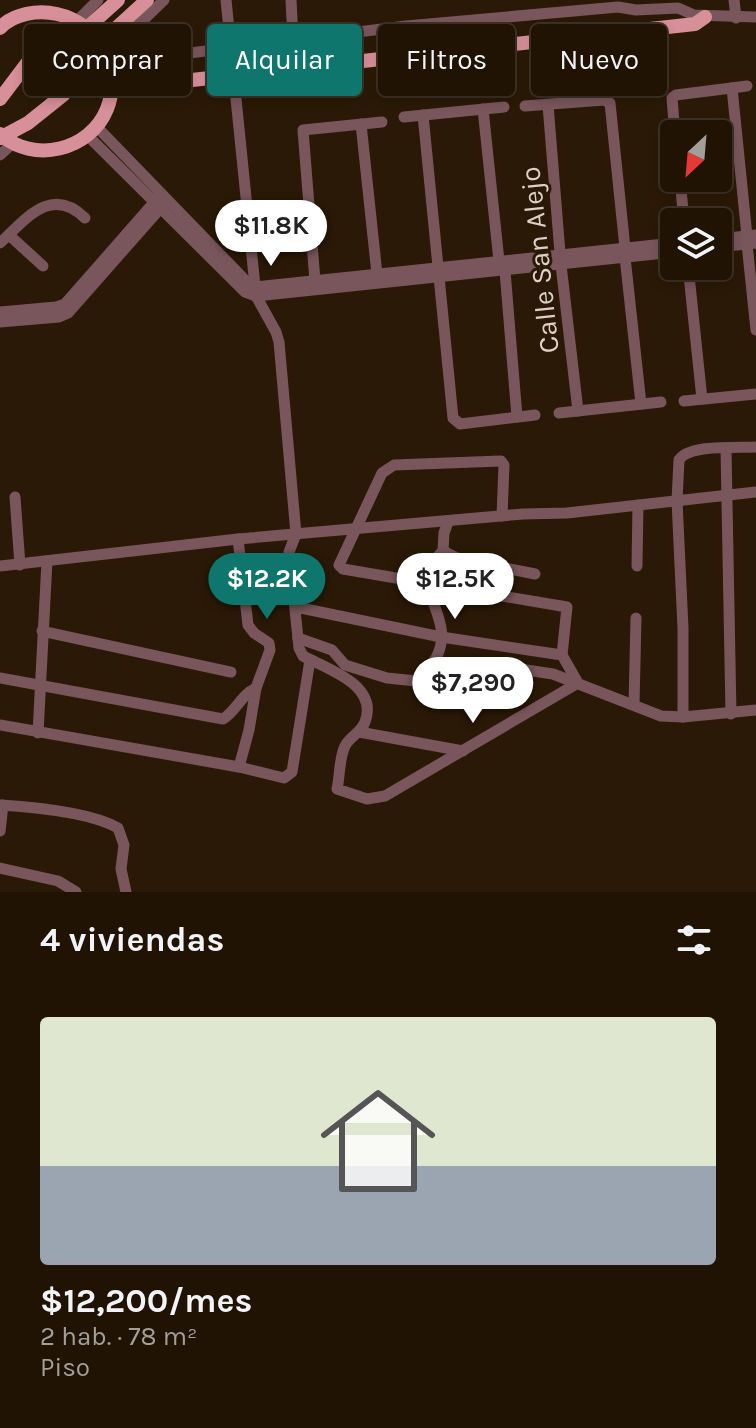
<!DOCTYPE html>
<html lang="es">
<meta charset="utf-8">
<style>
:root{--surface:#201304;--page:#2d2013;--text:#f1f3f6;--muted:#a29e9a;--line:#3d3226;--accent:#0f766e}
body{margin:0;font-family:Karla,sans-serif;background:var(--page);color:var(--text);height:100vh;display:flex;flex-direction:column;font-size:30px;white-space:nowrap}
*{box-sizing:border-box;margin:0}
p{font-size:26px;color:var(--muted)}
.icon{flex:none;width:44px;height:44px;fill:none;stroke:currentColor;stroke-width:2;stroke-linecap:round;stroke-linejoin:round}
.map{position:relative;height:892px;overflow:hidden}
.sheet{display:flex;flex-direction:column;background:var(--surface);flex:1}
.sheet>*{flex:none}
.hud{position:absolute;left:24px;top:24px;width:708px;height:72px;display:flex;gap:16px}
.needle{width:52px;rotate:206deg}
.fabs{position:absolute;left:660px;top:120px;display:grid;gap:16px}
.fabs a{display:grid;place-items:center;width:72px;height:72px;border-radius:8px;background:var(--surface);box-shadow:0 4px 12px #0003,0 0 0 2px var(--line);font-size:40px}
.price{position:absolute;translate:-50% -68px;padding:0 18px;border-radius:28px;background:#fff;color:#222;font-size:26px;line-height:52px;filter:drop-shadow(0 2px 4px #0008)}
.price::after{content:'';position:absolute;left:50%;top:48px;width:24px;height:18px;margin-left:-12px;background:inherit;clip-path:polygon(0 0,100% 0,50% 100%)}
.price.selected{background:var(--accent);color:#fff}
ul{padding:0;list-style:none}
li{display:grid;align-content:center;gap:16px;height:424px;padding:0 40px}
li span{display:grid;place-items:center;height:248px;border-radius:8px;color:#555}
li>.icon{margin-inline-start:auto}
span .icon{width:144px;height:144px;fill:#fffc;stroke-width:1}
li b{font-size:34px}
h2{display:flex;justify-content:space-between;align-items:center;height:96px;padding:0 40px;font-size:34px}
.pill{padding:0 28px;border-radius:8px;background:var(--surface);box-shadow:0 4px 12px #0003,0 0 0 2px var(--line);font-size:28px;line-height:72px}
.pill.selected{background:var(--accent);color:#fff}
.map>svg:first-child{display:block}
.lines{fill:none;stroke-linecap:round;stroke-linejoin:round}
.minor{stroke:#79565b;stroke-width:11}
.major{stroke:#d78f99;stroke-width:14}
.labels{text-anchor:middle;stroke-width:6;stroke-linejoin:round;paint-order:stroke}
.street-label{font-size:28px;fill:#ddd1c5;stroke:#2a1906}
</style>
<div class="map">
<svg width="756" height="892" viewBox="0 0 756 892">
<rect width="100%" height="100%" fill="#2a1906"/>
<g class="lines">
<g class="minor">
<path d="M226,0L256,296L276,332L279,342L296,534L289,552L299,648L303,656C328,669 379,685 365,722C361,733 350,736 345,746C339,758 340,776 337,789L367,799L385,796L578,683L562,655L441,637L296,607"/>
<path d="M291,0L293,39"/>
<path d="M734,0L736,18"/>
<path d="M77,21L98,0"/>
<path d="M106,56L164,0"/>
<path d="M109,63L406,26L618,7L636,10L678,8L694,15L756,17"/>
<path d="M732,88L747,236"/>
<path d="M548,105L561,265L578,411"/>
<path d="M525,106L604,100L610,103L625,248"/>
<path d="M483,109L499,261"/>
<path d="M423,115L453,418L460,424L535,415"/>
<path d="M404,117L504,107"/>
<path d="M361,124L377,274"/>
<path d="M96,126L247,282L255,287L674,243"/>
<path d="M675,134L672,98L676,95L747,86"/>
<path d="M87,135L245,292L256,296L674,252"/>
<path d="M0,155L12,144"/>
<path d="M680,178L684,222"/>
<path d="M9,235L43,266"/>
<path d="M718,239L756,235"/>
<path d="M0,243C26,219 51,185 85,218"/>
<path d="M747,244L756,330"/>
<path d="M718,247L756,243"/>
<path d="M625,257L641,404"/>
<path d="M688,266L702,399"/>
<path d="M505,271L517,417"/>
<path d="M315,281L303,130L382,122"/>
<path d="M0,312L56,307L65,304L158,198"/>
<path d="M0,322L59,317L68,313L165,203"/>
<path d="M684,401L756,394"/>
<path d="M559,413L661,402"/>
<path d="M726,449L731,714"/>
<path d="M15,497L20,565"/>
<path d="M502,516L504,465L501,461L394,465L382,473L339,565L343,569L567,607L562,655"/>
<path d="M238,539L248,625L254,633L269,643L270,650L256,688L249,730L239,767"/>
<path d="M443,551L444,533L448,522"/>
<path d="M0,566L238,539L523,514L567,513L756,492"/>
<path d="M637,566L638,505"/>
<path d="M42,631L231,672"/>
<path d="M298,638L332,650L345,665L387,678L475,687L485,686L526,670L553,674L661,716L683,717L756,710"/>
<path d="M0,678L223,719C236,711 241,695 256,688"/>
<path d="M415,681C422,674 431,667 436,658C454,624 423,600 429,572C431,563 437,557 443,551L459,559L535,574"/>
<path d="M634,705L636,618"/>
<path d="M683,717V628L677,501L679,460C689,444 737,448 756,447"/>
<path d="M0,725L239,767L284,778L292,772L310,660"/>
<path d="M359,732L463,751"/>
<path d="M38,733L47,561"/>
<path d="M0,805C32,807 90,812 118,828L124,845L121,869L126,892"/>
<path d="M0,831L3,805"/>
<path d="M0,868L58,881L76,892"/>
</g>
<g class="major">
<path d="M0,28C14,13 38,10 57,14C98,23 123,68 107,109C90,151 33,164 0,134"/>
<path d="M111,89L695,24L705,17"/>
<path d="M0,99L28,62L59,39L88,27L118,0"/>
<path d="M0,138L28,123L63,95L89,63L100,43L147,0"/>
</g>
</g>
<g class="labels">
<g class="street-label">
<text transform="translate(539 260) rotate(-96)" y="10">Calle San Alejo</text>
</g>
</g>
</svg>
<div class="fabs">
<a><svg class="needle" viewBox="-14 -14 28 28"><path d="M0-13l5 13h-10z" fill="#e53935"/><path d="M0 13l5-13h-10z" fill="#a29e9a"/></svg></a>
<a><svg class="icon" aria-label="layers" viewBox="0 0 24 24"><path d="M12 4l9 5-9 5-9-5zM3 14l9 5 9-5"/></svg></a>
</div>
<b class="price" style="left:271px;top:268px">$11.8K</b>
<b class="price selected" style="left:267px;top:621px">$12.2K</b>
<b class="price" style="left:455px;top:621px">$12.5K</b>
<b class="price" style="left:473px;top:725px">$7,290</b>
<div class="hud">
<a class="pill">Comprar</a>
<a class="pill selected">Alquilar</a>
<a class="pill">Filtros</a>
<a class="pill">Nuevo</a>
</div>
</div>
<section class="sheet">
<h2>4 viviendas<svg class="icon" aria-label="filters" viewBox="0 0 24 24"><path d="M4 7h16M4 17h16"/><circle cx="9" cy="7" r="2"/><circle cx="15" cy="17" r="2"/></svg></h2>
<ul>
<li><span style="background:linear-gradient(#dfe7d0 60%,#9aa5b1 0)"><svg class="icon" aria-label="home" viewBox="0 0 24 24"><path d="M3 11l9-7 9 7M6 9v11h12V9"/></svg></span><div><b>$12,200/mes</b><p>2 hab. · 78 m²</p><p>Piso</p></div></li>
</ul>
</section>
